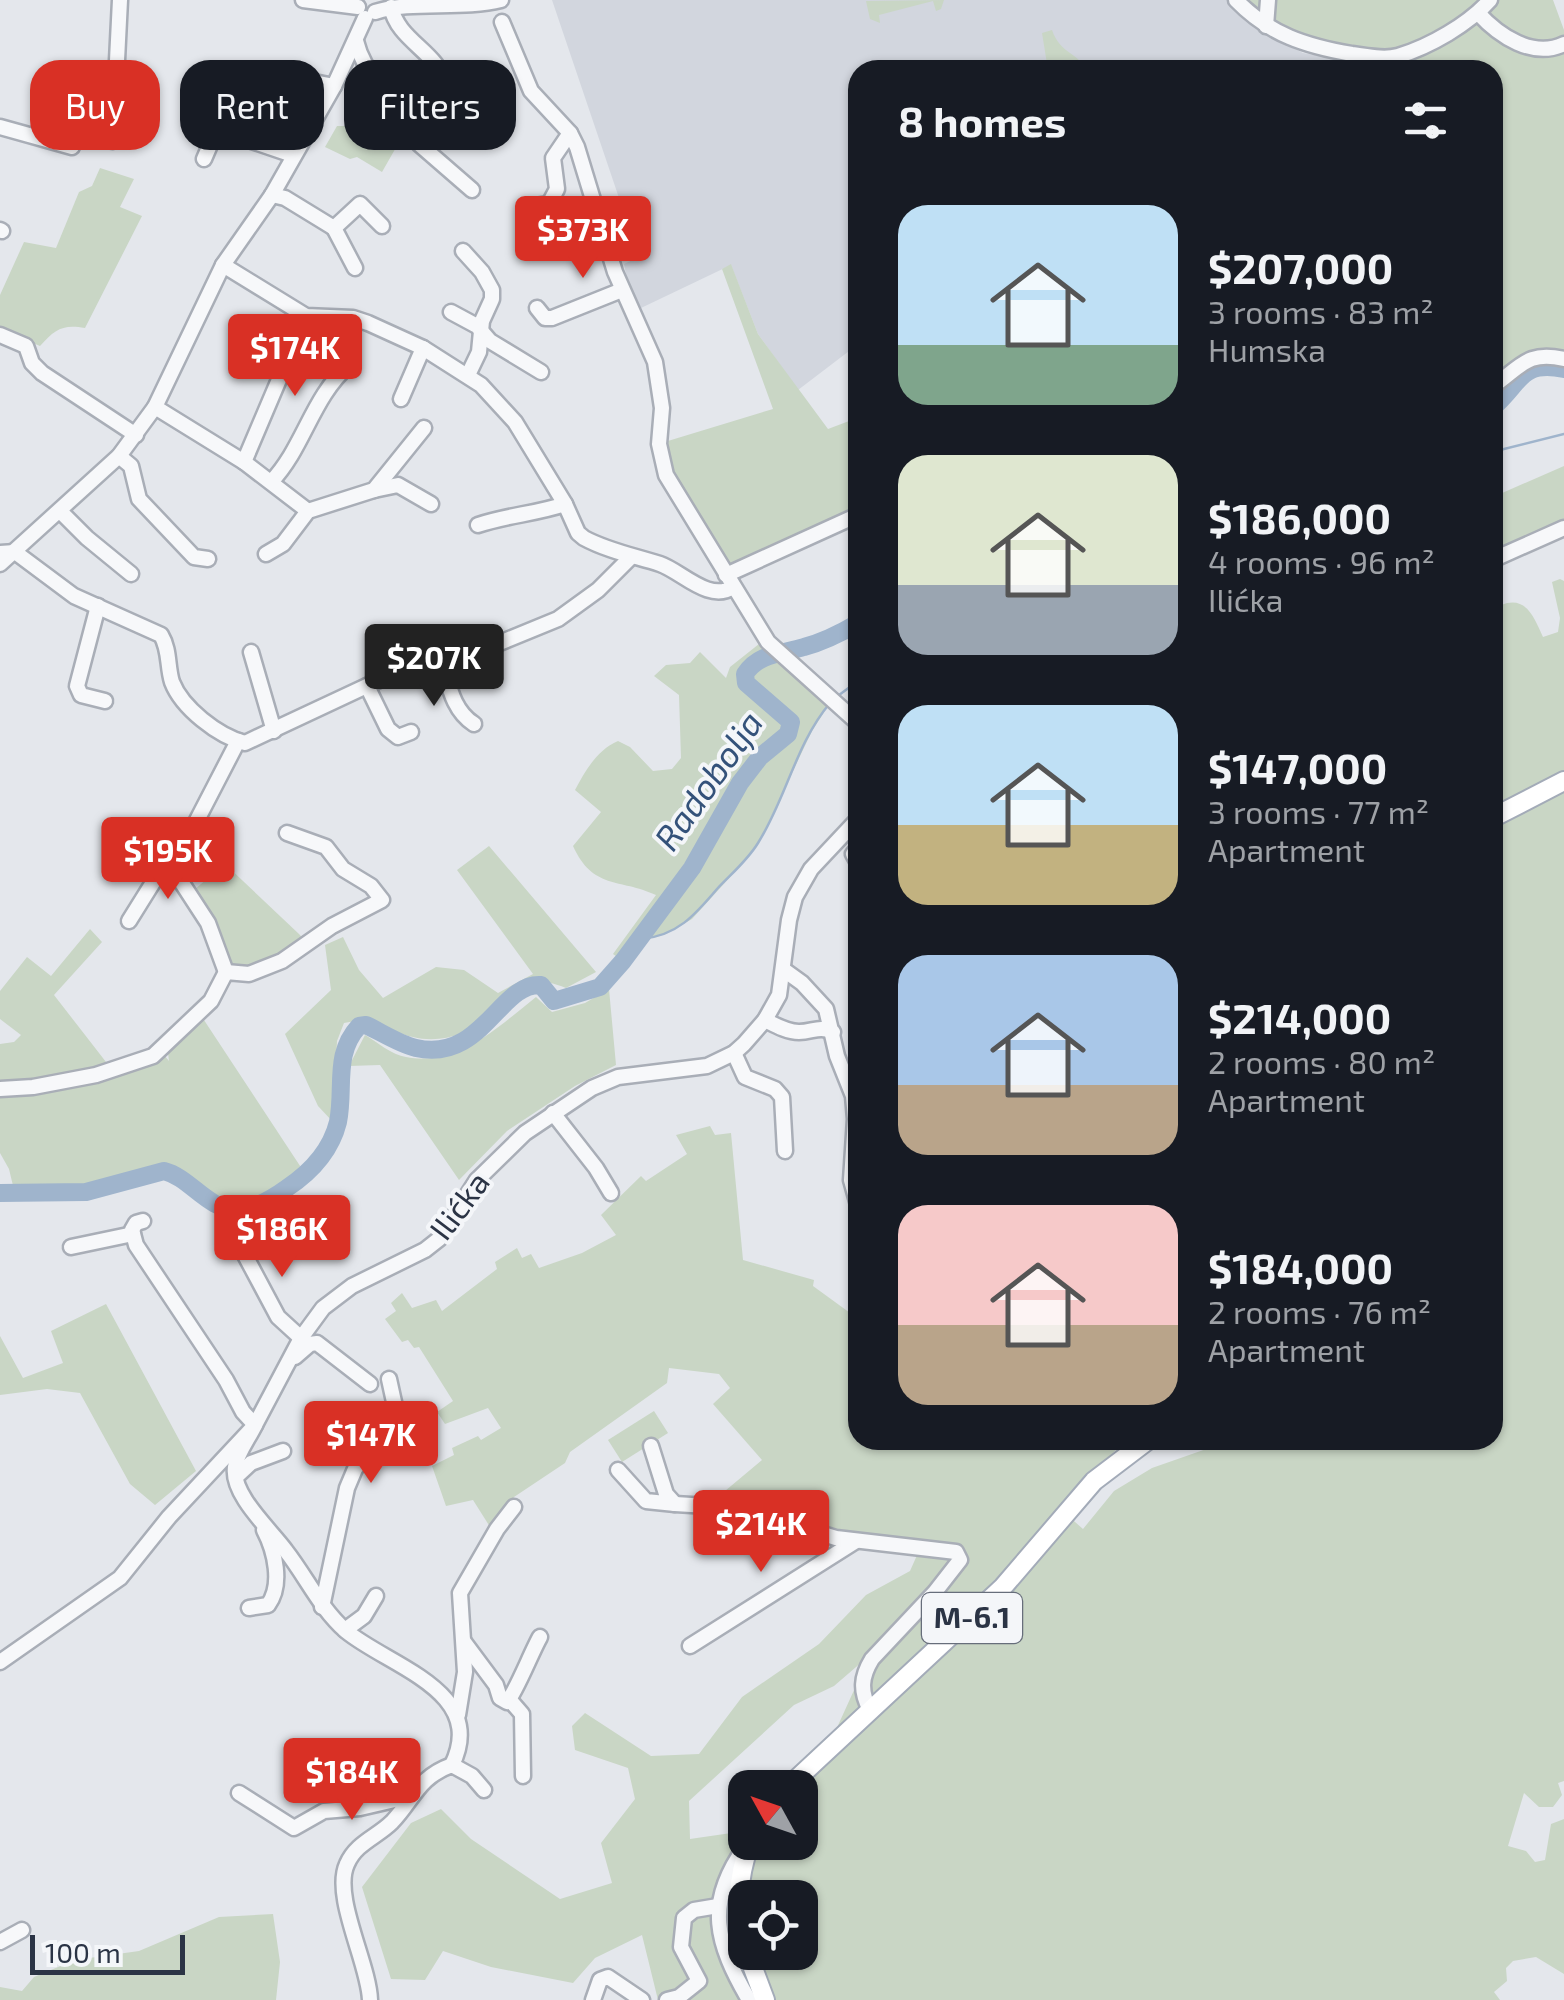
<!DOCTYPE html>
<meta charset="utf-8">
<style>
:root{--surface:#171b24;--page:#20242c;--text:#f1f3f6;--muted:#9ea1a6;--accent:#d93025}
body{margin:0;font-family:"Exo 2",sans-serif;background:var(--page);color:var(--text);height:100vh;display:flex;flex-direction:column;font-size:38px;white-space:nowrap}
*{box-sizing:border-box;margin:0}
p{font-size:32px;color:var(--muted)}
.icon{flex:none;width:55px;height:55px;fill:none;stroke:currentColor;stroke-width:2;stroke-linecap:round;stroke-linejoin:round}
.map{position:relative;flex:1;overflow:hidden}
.panel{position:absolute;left:848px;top:60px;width:655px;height:1390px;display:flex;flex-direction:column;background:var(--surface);border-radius:30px;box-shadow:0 2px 8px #0004}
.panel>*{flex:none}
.banner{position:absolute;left:30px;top:60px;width:668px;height:90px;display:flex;gap:20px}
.needle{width:65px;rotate:310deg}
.controls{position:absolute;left:728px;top:1770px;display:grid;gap:20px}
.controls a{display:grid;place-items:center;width:90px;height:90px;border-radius:20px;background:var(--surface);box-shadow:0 2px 8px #0004;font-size:50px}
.scale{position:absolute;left:30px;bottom:25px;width:155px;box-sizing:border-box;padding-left:10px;border:5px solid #2b3445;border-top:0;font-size:28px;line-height:35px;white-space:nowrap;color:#2b3445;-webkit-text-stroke:8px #f4f6f9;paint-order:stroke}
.price{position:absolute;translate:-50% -85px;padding:0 22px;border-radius:10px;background:var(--accent);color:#fff;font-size:32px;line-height:65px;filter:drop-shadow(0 2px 5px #0008)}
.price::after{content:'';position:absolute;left:50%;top:60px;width:30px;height:22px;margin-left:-15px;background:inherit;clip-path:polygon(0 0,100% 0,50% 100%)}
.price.active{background:#222;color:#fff}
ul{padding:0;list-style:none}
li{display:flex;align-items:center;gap:30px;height:250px;padding:0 50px}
li span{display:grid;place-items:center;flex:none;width:280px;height:200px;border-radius:30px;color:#555}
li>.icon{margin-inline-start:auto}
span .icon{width:120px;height:120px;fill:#fffc;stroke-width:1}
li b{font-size:42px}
h2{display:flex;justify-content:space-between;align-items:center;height:120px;padding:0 50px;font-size:42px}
.tag{padding:0 35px;border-radius:30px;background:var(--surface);box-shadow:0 2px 8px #0004;font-size:35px;line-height:90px}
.tag.active{background:var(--accent);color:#fff}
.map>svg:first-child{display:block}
.built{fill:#d2d6de}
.green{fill:#c9d6c5;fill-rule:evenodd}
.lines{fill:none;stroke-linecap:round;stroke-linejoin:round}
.stream{stroke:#9fb4cc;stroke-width:2.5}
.river{stroke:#9fb4cc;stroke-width:18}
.minor-casing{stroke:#a9aeb7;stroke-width:19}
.major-casing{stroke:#a3abb8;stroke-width:22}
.minor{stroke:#f7f8fa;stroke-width:14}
.major{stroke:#fff;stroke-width:18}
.labels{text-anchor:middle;stroke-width:8;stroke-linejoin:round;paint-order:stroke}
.shield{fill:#f4f6f9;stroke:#676e7b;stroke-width:2.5}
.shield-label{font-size:30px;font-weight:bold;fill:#2b3445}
.street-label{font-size:32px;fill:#2b3445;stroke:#f4f6f9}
.water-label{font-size:35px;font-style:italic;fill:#34527a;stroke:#f4f6f9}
</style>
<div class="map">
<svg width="1564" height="2000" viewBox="0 0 1564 2000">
<rect width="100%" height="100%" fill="#e4e7ec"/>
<path class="built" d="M552,0H1229L1263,33L1303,53L1349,61L1400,62L1397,70H858L857,345L798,390L758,334L731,265L641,308L627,279L624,264L639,257Z"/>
<g class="green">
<path d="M944,0L941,9L936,11L933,1L879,15L880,23L870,19L866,1Z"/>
<path d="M1236,0H1553L1564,30V359L1535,356L1493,387L1492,70H1393L1396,58L1317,48Z"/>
<path d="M1052,30C1060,54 1078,52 1086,70H1048L1042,33Z"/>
<path d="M390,108L406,130L382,172L357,157L350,159L325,147L337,126H371Z"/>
<path d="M100,168L134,179L120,207L142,216L85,328C63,324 55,329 40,346L0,329V295L24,242L56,248L79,192L92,186Z"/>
<path d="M731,264L758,334L828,429L857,418V515L726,575L687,513L658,444L773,409L722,269Z"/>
<path d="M1564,466V523L1493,551V497Z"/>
<path d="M1560,579L1564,581V1781L1558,1783L1562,1795L1553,1807H1539L1524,1793L1508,1846L1526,1851L1535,1862L1545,1860L1551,1824L1564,1819V1974L1536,1957L1513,1961L1506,1968L1507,1981L1494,1992L1500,2000H658L642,1935L595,1958L573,1983L491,1967L443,1951L425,1980L391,1979L362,1887L411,1823L441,1809L471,1839L560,1899L612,1883L601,1843L635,1799L628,1768L575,1750L572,1726L585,1713L651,1756L699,1754L742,1697L819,1644L866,1595L910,1571L918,1553L743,1514L725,1491L762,1460L713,1404L730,1388L719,1374L669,1368L667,1383L570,1452L565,1463L514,1497L492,1530L473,1500L446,1506L432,1466L454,1455L452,1448L478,1436L481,1440L501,1428L488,1408L445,1424L437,1412L453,1401L419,1347L414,1348L408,1340L402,1342L385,1319L396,1311L391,1303L402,1293L412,1308L436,1300L442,1311L497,1269L495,1262L517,1248L522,1258L531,1254L539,1268L582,1253L616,1235L601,1215L641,1176L646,1181L687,1154L676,1135L710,1126L715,1135L731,1133L743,1260L814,1280L813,1286L857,1318L858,1440H1126L1058,1507L1083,1529L1114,1491L1152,1468L1232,1440H1492L1493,620L1501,605C1526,595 1534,617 1543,637L1558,632L1560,618L1552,582ZM870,1655L800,1809V1842H745V1831L690,1839L689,1801L794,1705L834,1686ZM745,1898H800V1952H745Z"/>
<path d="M759,644L765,656L774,654L779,662L791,665L830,703L812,731L759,842L741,865L692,919L666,934L641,940L623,961L613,954L656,895C619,878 593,890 573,846L601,812L575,790C585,771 597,750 618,741L630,747L653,771L672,769L681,758L679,695L654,676L666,665L690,663L700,652L726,678L730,667Z"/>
<path d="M489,846L596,972L566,988C503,963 506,1015 462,1033C440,1042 417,1041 395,1031C387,1027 376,1021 367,1020C359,1020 351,1022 344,1023L337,1041L333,1122L318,1106L285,1034L331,990L325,945L343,937L359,970L383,998L436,967L464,970L498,993L533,974L457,870Z"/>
<path d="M225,864L299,934L309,945L282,961L226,972L189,894Z"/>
<path d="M90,929L102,942L54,995L113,1071L164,1055L169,1061L167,1045L200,1014L306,1175C275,1196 241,1224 205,1197C192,1187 179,1175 164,1171L86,1192L15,1194L9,1169L0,1153V1044L14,1042L21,1035L0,1019V991L27,957L51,976Z"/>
<path d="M609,989L616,1065L575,1086L507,1131L459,1180L380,1065L349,1066L365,1035C377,1042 392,1055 406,1057C458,1067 498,1027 536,997L552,1012L585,1003Z"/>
<path d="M106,1304L196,1471L155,1505L130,1484L80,1393L47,1389L0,1395V1336L23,1378L63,1363L51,1331Z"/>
<path d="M654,1411L668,1433L622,1462L608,1440Z"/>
<path d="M273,1914L280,1962L276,2000H0V1987L22,1991L34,1977L75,1960L139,1951L219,1917Z"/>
</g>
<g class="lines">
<g class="stream">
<path d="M1492,452L1564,434"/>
<path d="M835,698L858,681"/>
<path d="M641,939C677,936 695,915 717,889C731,874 747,861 758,843C786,799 796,743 830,703"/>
</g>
<g class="river">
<path d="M1492,408C1521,384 1519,360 1564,369"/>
<path d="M0,1193L86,1192L164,1171C191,1178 207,1210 238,1210C256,1209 273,1198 287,1188C311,1172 331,1150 338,1122C345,1088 333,1054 359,1026L366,1025C381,1032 399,1044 416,1048C482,1063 500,982 541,985L554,1001L600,987L623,961L692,868L740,783L760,757L788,734L791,722L746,683L745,674C759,653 781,654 804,647C823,642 841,633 858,623"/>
</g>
<g class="minor-casing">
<g id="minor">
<path d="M303,0L358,7"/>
<path d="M1236,0C1270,35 1306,46 1352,54C1367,56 1384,60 1398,56C1429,47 1469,24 1490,0"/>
<path d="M391,7C398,41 437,51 445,83L418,121"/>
<path d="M375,12C412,0 462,10 501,0"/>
<path d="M1478,13C1499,36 1533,59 1564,44"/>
<path d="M502,22L531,91L570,133L577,147L615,272L655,362L662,408L659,444L666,475L768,642L858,723"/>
<path d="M1266,26L1268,0"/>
<path d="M356,41C364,74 391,100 418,121L415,137L419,144L472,190"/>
<path d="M212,75L274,74L334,86"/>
<path d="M239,107L251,74"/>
<path d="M0,127L72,147"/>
<path d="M113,141L120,0"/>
<path d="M204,159L213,138L222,131L293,155"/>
<path d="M272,195L285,198L334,228L360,204L382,226"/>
<path d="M536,206L549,204L557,189L553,158L570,133"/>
<path d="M334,228L355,268"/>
<path d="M0,230L2,231"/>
<path d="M463,251L482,272L492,290V299L482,321L479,352L468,375"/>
<path d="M223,265L306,316L353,318L368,323L423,348L481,385L515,422L565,504L578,533L584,538C608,551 635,556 660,564C681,571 709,603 733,587"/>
<path d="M537,308L545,318H552L622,290"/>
<path d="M451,312L477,326L490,341L541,372"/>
<path d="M0,335L26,346L32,363L42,373L136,435"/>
<path d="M1492,387C1520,368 1527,350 1564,359"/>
<path d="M401,399L423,348"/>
<path d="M155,407L244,462L308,511"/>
<path d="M119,456L131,466L139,499L194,557L208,559"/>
<path d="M244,462L306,316"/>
<path d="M271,482C305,446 311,398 350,364"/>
<path d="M374,490L398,485L431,504"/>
<path d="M60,511L87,538L131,574"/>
<path d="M478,525C507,515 536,514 565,504"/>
<path d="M0,553L15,552L74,596L161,635C170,650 167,666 172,682C182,708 218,736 245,743L388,676L497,644L558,619L598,590L631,557"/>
<path d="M266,554L283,544L308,511L374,490L424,428"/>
<path d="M1492,560L1564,528"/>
<path d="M0,564L119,456L155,407L223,265L272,195L334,86L365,18"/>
<path d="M726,575L858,515"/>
<path d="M98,606L77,686L81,695L105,701"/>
<path d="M251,652L274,731"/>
<path d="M441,659C449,684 452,710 474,724"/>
<path d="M367,686L388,729L398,737L411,732"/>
<path d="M858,848L853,854L858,863"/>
<path d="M129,921L167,860"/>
<path d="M784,970L802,983L826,1009L837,1056L853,1096L855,1119L851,1180L858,1205"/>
<path d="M226,972L208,923L167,860L177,842L193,828L238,741"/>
<path d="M765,1020C775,1025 787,1032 799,1032C813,1032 819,1025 833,1032"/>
<path d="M734,1053L745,1077L775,1089L782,1097L785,1151"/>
<path d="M0,1089L33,1087L96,1075L153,1056L211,1001L226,972L249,974L282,961L332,926L382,900L371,886L343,869L326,847L287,833"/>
<path d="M553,1113L596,1168L611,1193"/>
<path d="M143,1221L136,1223L132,1230L136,1245L226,1380L243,1412L255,1425C249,1438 237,1453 235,1467C231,1495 271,1530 286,1551C307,1578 320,1608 346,1631C390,1667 488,1691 452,1765"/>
<path d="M238,1242L278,1317L301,1338"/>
<path d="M71,1247L133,1234"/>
<path d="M295,1357L310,1344L317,1343L370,1384"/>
<path d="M618,1470L646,1501L675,1504L666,1494L651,1446"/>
<path d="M236,1477L251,1463L283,1451"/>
<path d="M675,1504L724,1507L751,1512L836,1538L956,1552L960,1560L935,1592L872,1659C861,1677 860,1691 870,1710"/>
<path d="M322,1607L347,1488L355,1469L391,1424L396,1411L389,1379"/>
<path d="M249,1608L268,1605C283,1585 275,1551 264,1530"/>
<path d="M345,1630L364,1616L376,1596"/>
<path d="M464,1642L496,1685L500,1698L507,1702C516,1692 531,1653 540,1637"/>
<path d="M690,1646L856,1541"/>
<path d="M0,1662L120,1578L169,1517L255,1425L301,1338L323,1308L352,1286L425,1250L439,1239L477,1180L525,1133L592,1088L618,1077L707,1066L734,1053L744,1044L765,1020L779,995L789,920L795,897L811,869L858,819"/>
<path d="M509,1699L522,1714L523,1776"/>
<path d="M458,1715L465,1672L460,1593L497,1529L514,1507"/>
<path d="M239,1793L294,1828L324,1811L360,1808L412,1796"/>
<path d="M745,1847C704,1904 716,1943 749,2000"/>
<path d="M0,1942L22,1930"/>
<path d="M370,2000C369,1964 332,1896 347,1864C356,1843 377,1837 392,1822C414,1799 418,1777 452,1765L472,1776L484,1790"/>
<path d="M593,2000L600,1980L608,1977L642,2000"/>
<path d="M667,2000L679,1997L699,1981L681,1947L684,1918L694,1910L718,1906"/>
</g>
</g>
<g class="major-casing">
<g id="major">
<path d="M1492,818L1564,781"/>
<path d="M787,1788L1003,1587L1094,1481L1148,1440"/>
<path d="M745,1946C734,1912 738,1877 750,1842"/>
<path d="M747,1952L765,2000"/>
</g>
</g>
<use href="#minor" class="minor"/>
<use href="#major" class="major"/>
</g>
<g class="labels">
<rect class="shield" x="922" y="1593" width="100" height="50" rx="8"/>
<g class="shield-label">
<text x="972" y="1628">M-6.1</text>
</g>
<g class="street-label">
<text transform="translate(460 1206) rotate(-53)" y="11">Ilićka</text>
</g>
<g class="water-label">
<text transform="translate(709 781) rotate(-55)" y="12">Radobolja</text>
</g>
</g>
</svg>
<div class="controls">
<a><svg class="needle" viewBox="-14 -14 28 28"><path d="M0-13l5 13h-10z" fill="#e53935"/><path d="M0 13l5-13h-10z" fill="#9ea1a6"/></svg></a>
<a><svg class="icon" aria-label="locate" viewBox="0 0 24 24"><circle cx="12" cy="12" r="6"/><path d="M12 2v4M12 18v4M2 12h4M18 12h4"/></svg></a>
</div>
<div class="scale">100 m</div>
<b class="price" style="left:583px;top:281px">$373K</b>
<b class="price" style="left:295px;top:399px">$174K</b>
<b class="price active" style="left:434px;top:709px">$207K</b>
<b class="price" style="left:168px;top:902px">$195K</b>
<b class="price" style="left:282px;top:1280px">$186K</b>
<b class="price" style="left:371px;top:1486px">$147K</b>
<b class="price" style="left:761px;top:1575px">$214K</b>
<b class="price" style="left:352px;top:1823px">$184K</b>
<div class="banner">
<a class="tag active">Buy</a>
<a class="tag">Rent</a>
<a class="tag">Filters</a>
</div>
<section class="panel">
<h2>8 homes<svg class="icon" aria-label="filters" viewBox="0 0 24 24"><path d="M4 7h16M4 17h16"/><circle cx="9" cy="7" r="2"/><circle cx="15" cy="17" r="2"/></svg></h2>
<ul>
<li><span style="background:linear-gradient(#bfe0f5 70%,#7fa58c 0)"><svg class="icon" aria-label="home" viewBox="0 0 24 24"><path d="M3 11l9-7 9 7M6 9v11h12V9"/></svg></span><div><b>$207,000</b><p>3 rooms · 83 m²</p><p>Humska</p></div></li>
<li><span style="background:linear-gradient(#dfe7d0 65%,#9aa5b1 0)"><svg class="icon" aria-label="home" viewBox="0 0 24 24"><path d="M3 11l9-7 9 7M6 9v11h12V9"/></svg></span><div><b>$186,000</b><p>4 rooms · 96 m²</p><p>Ilićka</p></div></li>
<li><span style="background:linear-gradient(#bfe0f5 60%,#c2b280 0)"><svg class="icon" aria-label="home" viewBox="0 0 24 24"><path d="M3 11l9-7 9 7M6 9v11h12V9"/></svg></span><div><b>$147,000</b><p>3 rooms · 77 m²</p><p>Apartment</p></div></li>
<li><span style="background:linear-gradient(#a9c7e8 65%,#b9a48a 0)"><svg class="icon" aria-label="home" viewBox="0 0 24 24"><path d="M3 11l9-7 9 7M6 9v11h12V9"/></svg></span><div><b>$214,000</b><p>2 rooms · 80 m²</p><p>Apartment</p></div></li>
<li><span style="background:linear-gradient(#f6c9c9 60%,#b9a48a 0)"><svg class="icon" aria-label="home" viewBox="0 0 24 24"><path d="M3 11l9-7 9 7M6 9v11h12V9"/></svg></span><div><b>$184,000</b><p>2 rooms · 76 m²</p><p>Apartment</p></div></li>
</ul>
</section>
</div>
